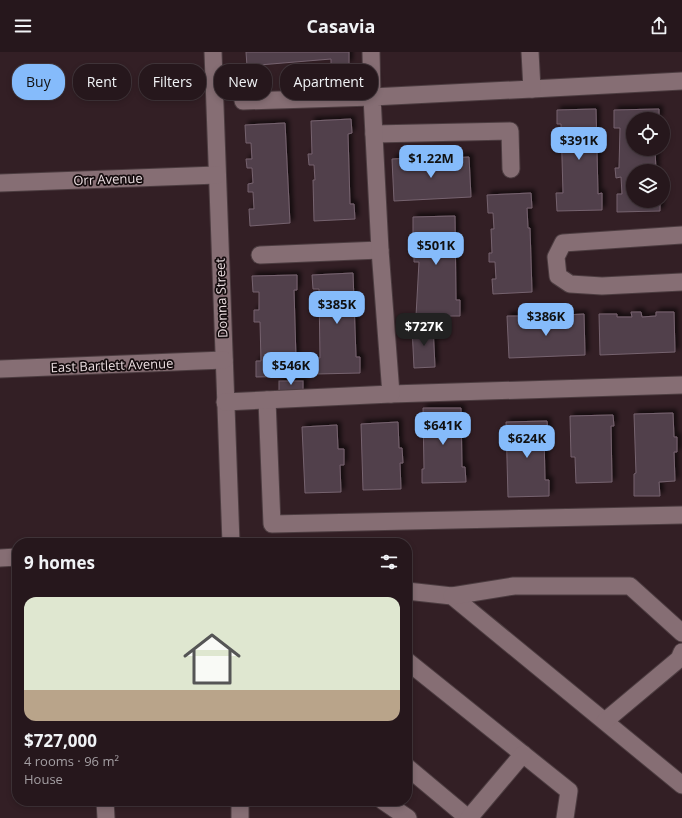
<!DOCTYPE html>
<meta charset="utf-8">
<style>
:root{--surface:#26171c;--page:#2e2025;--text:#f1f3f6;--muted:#a49fa3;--line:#42363b;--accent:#85bbfb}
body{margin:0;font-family:"Open Sans",sans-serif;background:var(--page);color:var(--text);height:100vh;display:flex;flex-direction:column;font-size:15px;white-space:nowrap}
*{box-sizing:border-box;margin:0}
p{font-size:13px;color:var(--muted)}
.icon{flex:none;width:22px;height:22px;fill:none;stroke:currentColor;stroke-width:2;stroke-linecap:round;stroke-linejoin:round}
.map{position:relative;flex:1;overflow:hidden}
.side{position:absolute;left:12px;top:486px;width:400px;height:268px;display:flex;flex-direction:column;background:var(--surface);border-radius:16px;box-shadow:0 2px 6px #0003,0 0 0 1px var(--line)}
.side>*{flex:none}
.top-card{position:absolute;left:12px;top:12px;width:400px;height:36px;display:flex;gap:8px}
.controls{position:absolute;left:626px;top:60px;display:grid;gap:8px}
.controls a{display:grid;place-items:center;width:44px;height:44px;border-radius:50%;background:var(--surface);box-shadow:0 2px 6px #0003,0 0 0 1px var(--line);font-size:20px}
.price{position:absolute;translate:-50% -34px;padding:0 9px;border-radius:8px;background:var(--accent);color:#111;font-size:13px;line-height:26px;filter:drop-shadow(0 1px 2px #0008)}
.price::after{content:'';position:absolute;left:50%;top:24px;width:12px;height:9px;margin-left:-6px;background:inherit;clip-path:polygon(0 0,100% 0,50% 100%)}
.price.selected{background:#222;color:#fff}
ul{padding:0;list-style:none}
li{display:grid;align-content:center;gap:8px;height:212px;padding:0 12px}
li span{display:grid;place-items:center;height:124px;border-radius:12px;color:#555}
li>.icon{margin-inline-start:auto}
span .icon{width:72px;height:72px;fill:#fffc;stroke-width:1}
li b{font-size:17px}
h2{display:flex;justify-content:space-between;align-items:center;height:48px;padding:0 12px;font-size:17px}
.tag{padding:0 14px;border-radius:16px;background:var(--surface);box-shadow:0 2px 6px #0003,0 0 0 1px var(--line);font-size:14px;line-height:36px}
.tag.selected{background:var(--accent);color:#111}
header{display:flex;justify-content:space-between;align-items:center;height:52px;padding:0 12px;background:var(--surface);font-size:18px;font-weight:700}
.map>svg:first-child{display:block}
.building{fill:#513f4b;stroke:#76636f;filter:url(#shadow)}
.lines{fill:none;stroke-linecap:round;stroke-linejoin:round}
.minor-casing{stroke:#4c3c40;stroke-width:19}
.minor{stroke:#866e74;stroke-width:17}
.labels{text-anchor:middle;stroke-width:3.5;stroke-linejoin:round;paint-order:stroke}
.street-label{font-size:13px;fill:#e9dcdf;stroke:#150c0e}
</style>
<header><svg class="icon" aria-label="menu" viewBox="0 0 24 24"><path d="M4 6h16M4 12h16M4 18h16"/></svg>Casavia<svg class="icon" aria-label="share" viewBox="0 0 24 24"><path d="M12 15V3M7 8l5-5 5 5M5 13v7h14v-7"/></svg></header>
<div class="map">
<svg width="682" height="766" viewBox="0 0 682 766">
<defs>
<filter id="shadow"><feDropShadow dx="3.5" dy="-3.5" stdDeviation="2" flood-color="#0009"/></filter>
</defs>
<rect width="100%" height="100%" fill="#331f25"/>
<g class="building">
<path d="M246,0H349V12H331V7L247,14Z"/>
<path d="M596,57L598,142L602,141V158L557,159L556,141H563L561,72H557V58Z"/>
<path d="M659,57V67H633V97H655L656,119H633V149H660V159L617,160V142H622L621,125L616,126L615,116H619L620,76H614V58Z"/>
<path d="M351,67L352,81L348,82L350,152H354L355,167L314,169L313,128H315L314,113H309L308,102H312L311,69Z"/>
<path d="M285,71L290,171L250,174L249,157H254L253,140H248V132L253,131L252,116H247L246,107H252L251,91H246L245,73Z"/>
<path d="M438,105V111L452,110V106L469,105L471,145L394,149L392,107L412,106V111L427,110V106Z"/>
<path d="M531,141L532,156H527L528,176H530L532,240L493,242L492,227H496L495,210H489V201H492L491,177H494L493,161H488L487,143Z"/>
<path d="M455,164L456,248H460V264H416L419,210H414V199H418V184H413V165Z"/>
<path d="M353,221L356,305H360V321L316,322V306H320L319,237H313L312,223Z"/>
<path d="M297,223V238H294L296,307H301V324L256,325V309H261L260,270H254V258H259V240H253L252,224Z"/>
<path d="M631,260H641L642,265L656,264V260H674L675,300L600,303L599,262H617V265H632Z"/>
<path d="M550,262V268L565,267V263L584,262L585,303L509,306L507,264H525V269L540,268V263Z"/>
<path d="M433,274L435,315L414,316L412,275Z"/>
<rect x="279" y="329" width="24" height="11"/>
<path d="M423,356H461L462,415H465L466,430L422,431V417H424Z"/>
<path d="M673,361L674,385H677V400H674L675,429L659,430L660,444H634V422L636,421L634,362Z"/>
<path d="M613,363L614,374H611L612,430L576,431L575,405H571L570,364Z"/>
<path d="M547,369L548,382L544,383L545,428H549V444L508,445L506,370Z"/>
<path d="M398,370L399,396H402L403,411H400L401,437L363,438L361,372Z"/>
<path d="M337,373L338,397H344V413H340L341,440L305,441L302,375Z"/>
</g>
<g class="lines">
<g class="minor-casing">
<g id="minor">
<path d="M213,0L231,491"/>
<path d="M532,37L682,29"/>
<path d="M243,49L372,45L371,0"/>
<path d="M374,82L510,79L511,117"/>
<path d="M0,131L217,123"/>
<path d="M682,183L563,191L556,205L558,224L570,232L602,234L682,230"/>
<path d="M260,203L380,198"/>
<path d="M0,317L224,308"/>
<path d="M391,342L682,333"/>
<path d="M267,348L272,472L682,463"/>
<path d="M225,350L391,342L380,198L372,45L532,37L530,0"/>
<path d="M0,506L17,505"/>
<path d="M407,539L452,544L682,733"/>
<path d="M452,544L514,534H630L682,581"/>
<path d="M407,609L569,739L565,766"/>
<path d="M605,669L679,607L682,600"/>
<path d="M407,715L468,766"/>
<path d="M105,749L106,766"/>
<path d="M240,749V766"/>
<path d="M383,749L408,766"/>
<path d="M469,766L523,702"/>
</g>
</g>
<use href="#minor" class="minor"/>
</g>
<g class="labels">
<g class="street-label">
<text transform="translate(108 127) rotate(-2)" y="5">Orr Avenue</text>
<text transform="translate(221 246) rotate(-92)" y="5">Donna Street</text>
<text transform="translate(112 313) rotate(-2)" y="5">East Bartlett Avenue</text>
</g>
</g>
</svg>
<div class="controls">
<a><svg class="icon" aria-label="locate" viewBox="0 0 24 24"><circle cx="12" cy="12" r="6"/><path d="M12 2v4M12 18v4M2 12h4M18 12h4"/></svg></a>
<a><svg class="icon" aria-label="layers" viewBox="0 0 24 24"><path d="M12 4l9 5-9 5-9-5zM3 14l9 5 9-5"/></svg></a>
</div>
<b class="price" style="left:579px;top:109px">$391K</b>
<b class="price" style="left:431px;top:127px">$1.22M</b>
<b class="price" style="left:436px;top:214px">$501K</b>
<b class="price" style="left:337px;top:273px">$385K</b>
<b class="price" style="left:546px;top:285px">$386K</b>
<b class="price selected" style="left:424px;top:295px">$727K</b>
<b class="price" style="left:291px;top:334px">$546K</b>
<b class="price" style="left:443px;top:394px">$641K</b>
<b class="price" style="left:527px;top:407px">$624K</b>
<div class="top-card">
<a class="tag selected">Buy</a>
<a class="tag">Rent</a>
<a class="tag">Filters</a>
<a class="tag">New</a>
<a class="tag">Apartment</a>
</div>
<section class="side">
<h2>9 homes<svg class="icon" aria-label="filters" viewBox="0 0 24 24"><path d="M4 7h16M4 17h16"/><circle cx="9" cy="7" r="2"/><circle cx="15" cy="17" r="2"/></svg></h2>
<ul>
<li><span style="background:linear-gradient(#dfe7d0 75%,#b9a48a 0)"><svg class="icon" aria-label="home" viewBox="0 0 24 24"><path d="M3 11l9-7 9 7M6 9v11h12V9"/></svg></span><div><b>$727,000</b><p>4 rooms · 96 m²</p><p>House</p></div></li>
</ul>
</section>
</div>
